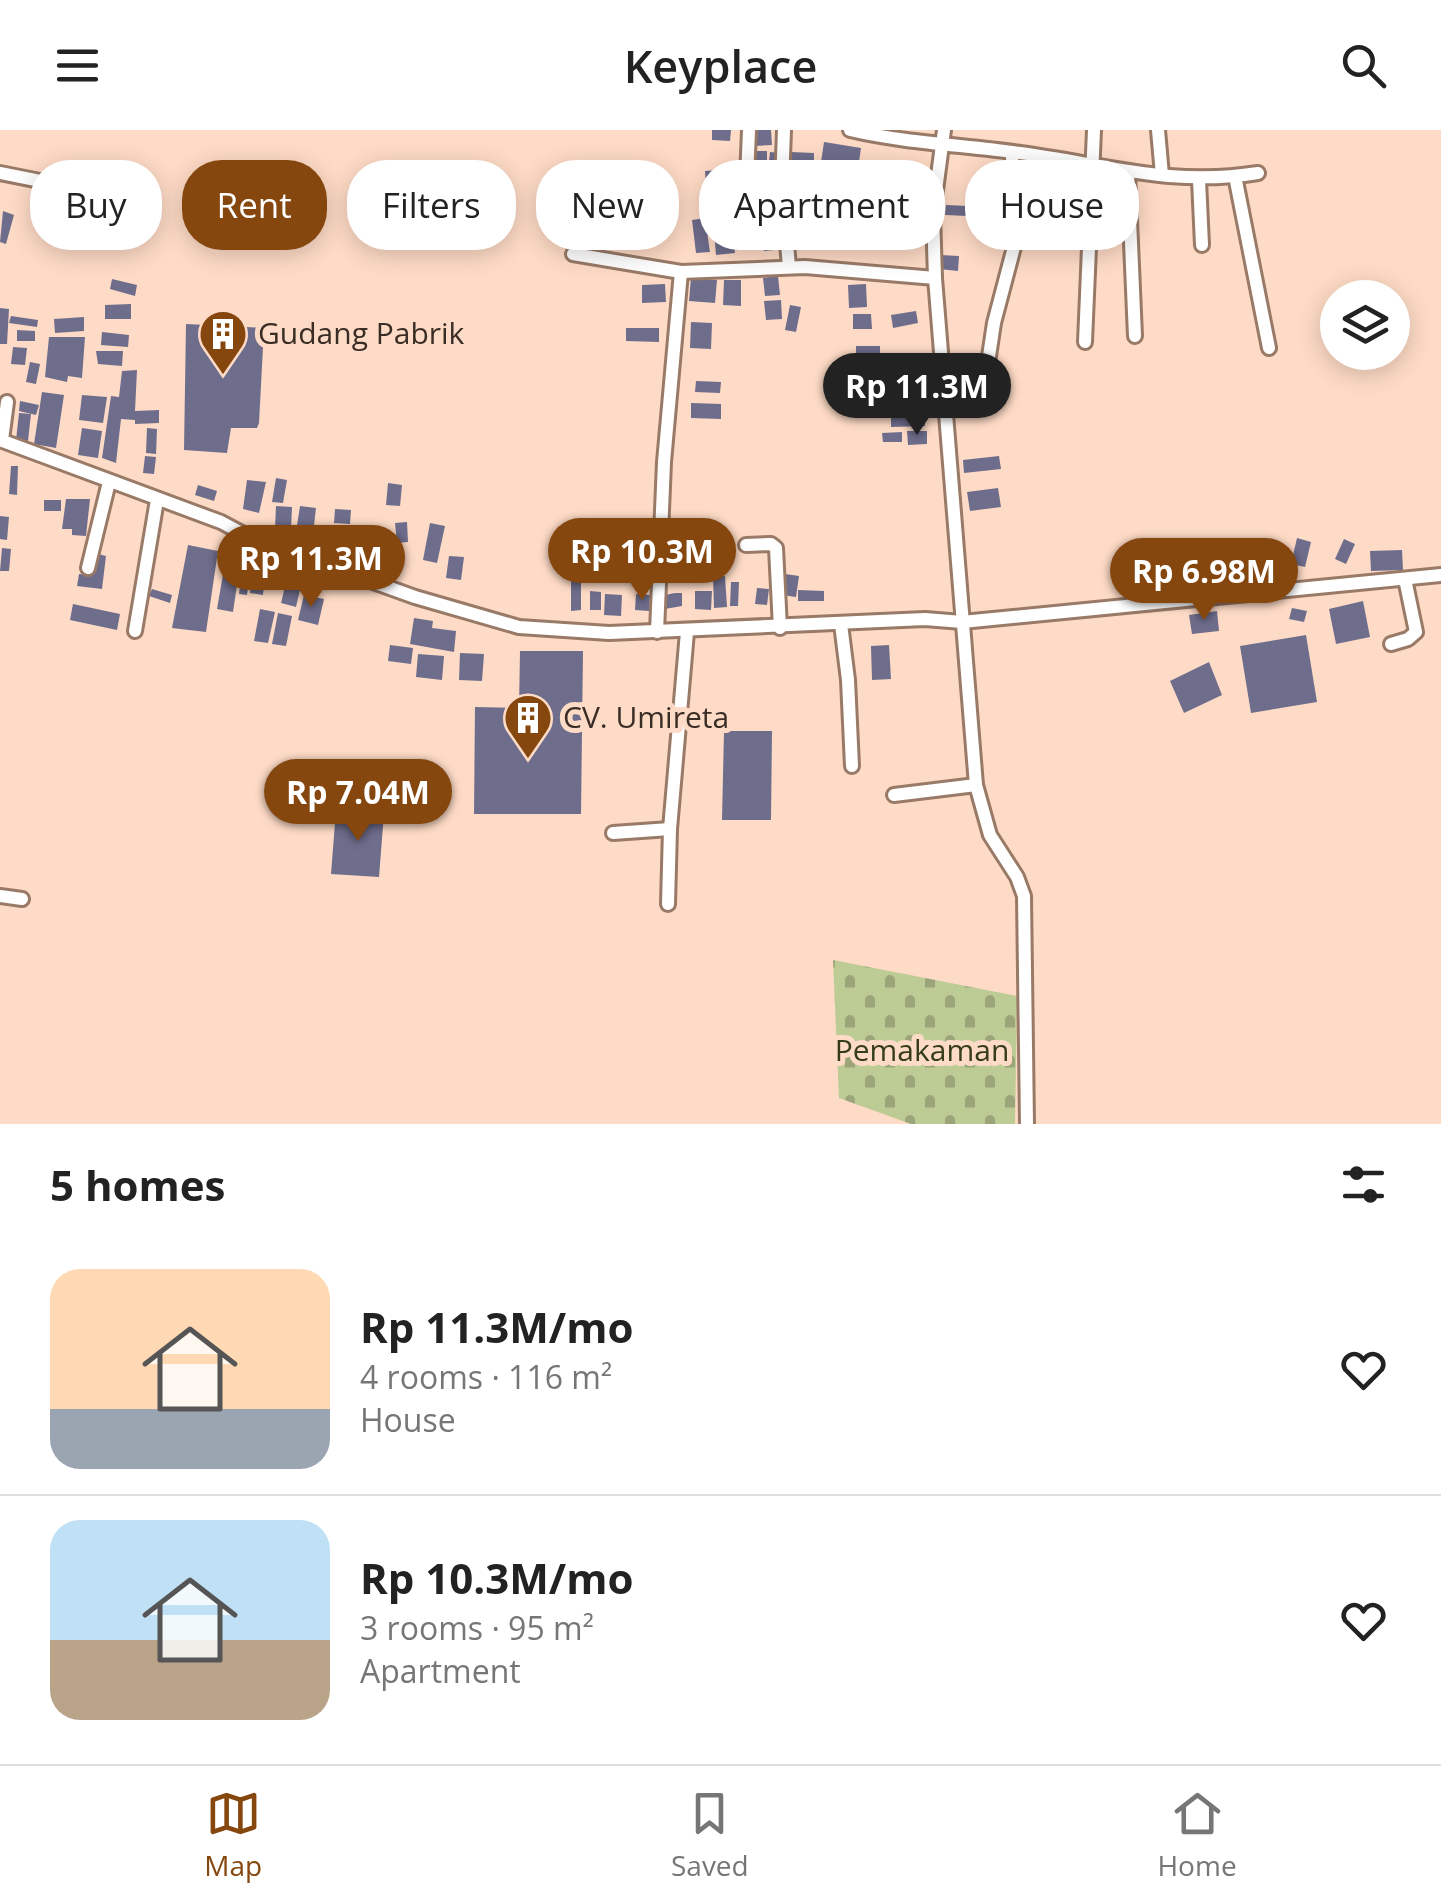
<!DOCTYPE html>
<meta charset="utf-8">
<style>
:root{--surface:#fff;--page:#f2f2f2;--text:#222;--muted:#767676;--line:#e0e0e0;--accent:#86470e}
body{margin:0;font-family:"Open Sans",sans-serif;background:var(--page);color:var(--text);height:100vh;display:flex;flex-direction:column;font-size:38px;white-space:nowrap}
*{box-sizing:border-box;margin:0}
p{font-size:32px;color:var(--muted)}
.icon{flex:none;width:55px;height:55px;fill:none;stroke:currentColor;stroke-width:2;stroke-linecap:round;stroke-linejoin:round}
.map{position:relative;height:994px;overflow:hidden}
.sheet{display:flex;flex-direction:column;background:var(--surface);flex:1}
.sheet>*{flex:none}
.banner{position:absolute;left:30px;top:30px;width:1382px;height:90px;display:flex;gap:20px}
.tools{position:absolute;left:1320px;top:150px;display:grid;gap:20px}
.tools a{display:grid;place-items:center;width:90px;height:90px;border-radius:50%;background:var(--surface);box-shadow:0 5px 25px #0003;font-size:50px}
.price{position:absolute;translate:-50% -85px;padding:0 22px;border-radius:35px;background:var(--accent);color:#fff;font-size:32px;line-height:65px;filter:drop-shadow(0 2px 5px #0008)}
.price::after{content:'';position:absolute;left:50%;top:60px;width:30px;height:22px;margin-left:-15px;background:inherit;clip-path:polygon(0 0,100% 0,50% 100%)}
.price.selected{background:#222;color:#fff}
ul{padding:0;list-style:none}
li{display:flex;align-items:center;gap:30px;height:250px;padding:0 50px}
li+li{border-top:2px solid var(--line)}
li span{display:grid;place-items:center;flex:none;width:280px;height:200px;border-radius:30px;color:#555}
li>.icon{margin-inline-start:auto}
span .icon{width:120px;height:120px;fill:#fffc;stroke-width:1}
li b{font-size:42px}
h2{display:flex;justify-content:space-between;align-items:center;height:120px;padding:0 50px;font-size:42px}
.chip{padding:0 35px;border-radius:40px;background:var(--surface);box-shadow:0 5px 25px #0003;font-size:35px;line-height:90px}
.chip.selected{background:var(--accent);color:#fff}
header{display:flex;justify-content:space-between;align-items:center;height:130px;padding:0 50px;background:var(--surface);font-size:45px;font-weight:600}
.dock{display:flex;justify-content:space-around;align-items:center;height:140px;border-top:2px solid var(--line);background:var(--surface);font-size:28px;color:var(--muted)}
.dock a{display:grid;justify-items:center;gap:5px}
.dock .selected{color:var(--accent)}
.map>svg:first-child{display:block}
.cemetery{fill:url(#cemetery-stones)}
.building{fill:#6e6d8c}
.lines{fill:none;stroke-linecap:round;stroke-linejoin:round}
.street-casing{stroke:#997a67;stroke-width:18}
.street{stroke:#fff;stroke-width:12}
.labels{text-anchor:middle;stroke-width:10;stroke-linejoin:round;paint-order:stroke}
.poi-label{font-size:30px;fill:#3a2d25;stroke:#fedbc6;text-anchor:start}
.park-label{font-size:30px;fill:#353c19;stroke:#fedbc6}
</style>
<header><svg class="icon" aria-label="menu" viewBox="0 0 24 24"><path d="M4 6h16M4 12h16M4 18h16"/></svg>Keyplace<svg class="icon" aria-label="search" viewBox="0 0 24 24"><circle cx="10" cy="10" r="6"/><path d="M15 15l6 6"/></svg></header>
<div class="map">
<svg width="1441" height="994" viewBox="0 0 1441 994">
<defs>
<pattern id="cemetery-stones" width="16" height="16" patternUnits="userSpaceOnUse" patternTransform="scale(2.5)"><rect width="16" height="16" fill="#bdcb95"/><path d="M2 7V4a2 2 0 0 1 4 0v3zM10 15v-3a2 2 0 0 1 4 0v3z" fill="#9ba579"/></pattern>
</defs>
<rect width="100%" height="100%" fill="#fedbc6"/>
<path class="cemetery" d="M833,830L1017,866L1015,994H911L839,968Z"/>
<g class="building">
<path d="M712,0H731L730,11L712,10Z"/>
<path d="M753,0H771L772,15L753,16Z"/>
<path d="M824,12L861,18L853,72L816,66Z"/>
<path d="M753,21H767V48H752Z"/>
<path d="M770,22L781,23L780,44L768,43Z"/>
<path d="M791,22L814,23V59L790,58Z"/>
<path d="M909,38L919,40L915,59L904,56Z"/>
<path d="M735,39L736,54L706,56L705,41Z"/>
<path d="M902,64L918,67L915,78L900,74Z"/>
<path d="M808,70L809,85L796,86L795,71Z"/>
<path d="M946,75L968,76V86L945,85Z"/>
<path d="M811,79L832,81L833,117L816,116L817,92L810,91Z"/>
<path d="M3,81L14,85L6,114L0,112Z"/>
<path d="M747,83L750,119L737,120L734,84Z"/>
<path d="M771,86L774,120L764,121L761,88Z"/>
<path d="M705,88L710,122L696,123L692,90Z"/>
<path d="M732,98L735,123L716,125L714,100Z"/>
<path d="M940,125L959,126L958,141L939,139Z"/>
<path d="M778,146L780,165L765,166L763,148Z"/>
<path d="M691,148L717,150L715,173L689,171Z"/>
<path d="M112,149L137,155L135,166L110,159Z"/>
<path d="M724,150H741V176L723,175Z"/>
<path d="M665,154L666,172L642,173V155Z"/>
<path d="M866,154L867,177L849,178L848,155Z"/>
<path d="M781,170L782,189L766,190L764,171Z"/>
<path d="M131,174V189H105V175Z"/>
<path d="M790,175L801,177L796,202L785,200Z"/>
<path d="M0,178L9,179L7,214H0Z"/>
<path d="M916,181L918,193L893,198L891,185Z"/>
<path d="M853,184H871L872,199H853Z"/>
<path d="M11,186L38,190L37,197L9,193Z"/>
<path d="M84,187V201L55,203L54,189Z"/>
<path d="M691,192L712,193L711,219L690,218Z"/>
<path d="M186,194L264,198L259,293L257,298H231L227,323L184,320Z"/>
<path d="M626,198H659V212L626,211Z"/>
<path d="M17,200L35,201V211H17Z"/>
<path d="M102,202L129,205L128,217L101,215Z"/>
<path d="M49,207H85L82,248L68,246L67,252L45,247Z"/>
<path d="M856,216H880V226L856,227Z"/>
<path d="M13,217L27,218L25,235L11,234Z"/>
<path d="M96,221H123L122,236L98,234Z"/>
<path d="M889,231L920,233L921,246L890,245Z"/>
<path d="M30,232L40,234L36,254L26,252Z"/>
<path d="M137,240L135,281L159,280V293L135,294V290L121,289L116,333L102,328L111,266L119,267L122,241Z"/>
<path d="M985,240V251H961V241Z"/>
<path d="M899,249L920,250L921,266L900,267Z"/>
<path d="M696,251L721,252L720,263L695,262Z"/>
<path d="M42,262L64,265L56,318L34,314Z"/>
<path d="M82,265L107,267L103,293L79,290Z"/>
<path d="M926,270V281L896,283L895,271Z"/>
<path d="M20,271L39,275L36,285L19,281Z"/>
<path d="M691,273L721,274V289L691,288Z"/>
<path d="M19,283L31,284L28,311L16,310Z"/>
<path d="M924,287L925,296L891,297V288Z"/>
<path d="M82,298L102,301L98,328L78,325Z"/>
<path d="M147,298L157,299L156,324L146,323Z"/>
<path d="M907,301H927V314L908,315Z"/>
<path d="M902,302V312H883L882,303Z"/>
<path d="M145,326L156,327L154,344L143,343Z"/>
<path d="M999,326L1001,339L964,343L963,330Z"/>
<path d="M11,336H18L17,365L9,364Z"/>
<path d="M276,348L287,350L283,373L272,372Z"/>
<path d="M247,350L266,352L259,383L243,379Z"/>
<path d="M388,353L402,355L400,376L386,375Z"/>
<path d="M198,355L217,361L214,371L195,365Z"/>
<path d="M998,358L1001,377L970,381L967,362Z"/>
<path d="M66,369H90L86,406L72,405V399H62Z"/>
<rect x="44" y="370" width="17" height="11"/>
<path d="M276,376L292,377L291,400L275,399Z"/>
<path d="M300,376L316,378L313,404L296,402Z"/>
<path d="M335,379L351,380L350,394L334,393Z"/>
<path d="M0,386L9,387L7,410L0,409Z"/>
<path d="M407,392L408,412L397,413L395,393Z"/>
<path d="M430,393L445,396L437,433L423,430Z"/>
<path d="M345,400L347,417L332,418L331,401Z"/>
<path d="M373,406L377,425L356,430L353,411Z"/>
<path d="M1297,408L1311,412L1305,437L1291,434Z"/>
<path d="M1344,409L1355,414L1346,434L1335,429Z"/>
<path d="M188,415L218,421L206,502L172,498Z"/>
<path d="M2,418L11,419L9,441H0Z"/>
<path d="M1402,420L1403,440L1371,441L1370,421Z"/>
<path d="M94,423L106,426L102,459L77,456L79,444L90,445Z"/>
<path d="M449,426L464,427L461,450L446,448Z"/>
<path d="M1233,430L1251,435L1246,455L1227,450Z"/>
<path d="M225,433L240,435L233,482L217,479Z"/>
<path d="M243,434L251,436L247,465L239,464Z"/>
<rect x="1169" y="436" width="26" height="19"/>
<path d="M253,442L265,443L263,465L250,463Z"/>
<path d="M785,444L799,446L796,467L782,465Z"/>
<path d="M725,446L727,477L714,478L713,447Z"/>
<path d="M287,448L302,451L296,477L281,473Z"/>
<path d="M571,449H581V480L571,481Z"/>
<path d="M731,452H739L738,476H730Z"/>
<path d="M757,458L769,459L767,475L755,474Z"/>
<path d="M152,459L172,465L170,473L149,466Z"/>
<path d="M798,460L824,461V471H798Z"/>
<path d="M590,461L601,462V480H590Z"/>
<path d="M695,461H712L711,480L695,479Z"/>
<path d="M675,463H682V476L659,480L660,466Z"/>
<path d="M605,464L622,465L621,486L604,485Z"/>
<path d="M636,464L650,465L649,481L635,480Z"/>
<path d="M304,465L324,469L318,495L298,490Z"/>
<path d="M1363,471L1370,507L1336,514L1329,479Z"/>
<path d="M73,474L120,484L117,500L70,490Z"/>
<path d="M1292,478L1307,481L1304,492L1289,489Z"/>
<path d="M260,479L275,482L268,513L254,511Z"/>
<path d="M1217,481L1219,501L1192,504L1189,485Z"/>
<path d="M278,483L292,486L286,516L272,514Z"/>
<path d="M414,488L433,491L432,498L456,501L454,522L410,514Z"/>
<path d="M1306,505L1317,572L1251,583L1240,516Z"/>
<path d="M390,515L413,518L411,534L388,531Z"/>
<path d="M889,515L891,549L872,550L871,516Z"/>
<path d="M520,521H583L581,684H474L475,577L519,578Z"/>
<path d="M460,523L484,524L482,551L459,550Z"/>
<path d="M418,524L444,526L442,550L416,547Z"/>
<path d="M1209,532L1222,565L1184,583L1170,551Z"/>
<path d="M724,601H772L771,690H722Z"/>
<path d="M336,680L384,683L379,747L331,744Z"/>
</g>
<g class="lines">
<g class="street-casing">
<g id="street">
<path d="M749,0L747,49L755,55H782"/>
<path d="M784,0L782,55L789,137"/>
<path d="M850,0C906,13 963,15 1020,23C1104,34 1171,57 1258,43"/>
<path d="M944,0L933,83L935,148L976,655L990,705L1017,747L1024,766L1027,994"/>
<path d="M1158,0L1162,45"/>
<path d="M0,43L70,57"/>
<path d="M1128,43L1135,206"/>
<path d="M1235,46L1269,218"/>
<path d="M1199,50L1202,115"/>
<path d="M573,124L681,142L805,137L935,148"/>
<path d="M1085,212L1094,0"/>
<path d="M988,233L994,193L1014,117L1012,22"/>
<path d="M0,310L221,392L251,408L415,467L519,497L609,503L925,489L962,492L1441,445"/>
<path d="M2,310L7,272"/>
<path d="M746,415L771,414L776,418L780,498"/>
<path d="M88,438L109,352"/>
<path d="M841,494L848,550L852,636"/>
<path d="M135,501L157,370"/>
<path d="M657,502L664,332L681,142"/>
<path d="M1391,514L1408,509L1416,502L1405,449"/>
<path d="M894,665L976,655"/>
<path d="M613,703L670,699"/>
<path d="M0,766L22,769"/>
<path d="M668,774L670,699L687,502"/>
</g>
</g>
<use href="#street" class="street"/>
</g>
<defs>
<g id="building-pin" transform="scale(2.5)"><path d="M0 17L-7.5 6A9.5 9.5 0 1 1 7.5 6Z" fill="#86470e" stroke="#fedbc6"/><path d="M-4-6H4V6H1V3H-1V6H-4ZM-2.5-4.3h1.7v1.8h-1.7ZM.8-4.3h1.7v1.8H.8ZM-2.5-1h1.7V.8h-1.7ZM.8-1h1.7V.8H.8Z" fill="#fff"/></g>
</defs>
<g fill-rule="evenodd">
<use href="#building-pin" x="223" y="204"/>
<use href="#building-pin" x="528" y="588"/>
</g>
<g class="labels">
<g class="poi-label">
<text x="258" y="214">Gudang Pabrik</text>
<text x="563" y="598">CV. Umireta</text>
</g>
<g class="park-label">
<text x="922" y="931">Pemakaman</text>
</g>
</g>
</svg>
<div class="tools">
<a><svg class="icon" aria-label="layers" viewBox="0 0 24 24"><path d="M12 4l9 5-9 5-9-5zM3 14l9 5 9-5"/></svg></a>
</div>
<b class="price selected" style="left:917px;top:308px">Rp 11.3M</b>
<b class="price" style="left:642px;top:473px">Rp 10.3M</b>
<b class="price" style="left:311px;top:480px">Rp 11.3M</b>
<b class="price" style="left:1204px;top:493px">Rp 6.98M</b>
<b class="price" style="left:358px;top:714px">Rp 7.04M</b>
<div class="banner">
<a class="chip">Buy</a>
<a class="chip selected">Rent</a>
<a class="chip">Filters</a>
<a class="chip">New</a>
<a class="chip">Apartment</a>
<a class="chip">House</a>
</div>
</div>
<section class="sheet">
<h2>5 homes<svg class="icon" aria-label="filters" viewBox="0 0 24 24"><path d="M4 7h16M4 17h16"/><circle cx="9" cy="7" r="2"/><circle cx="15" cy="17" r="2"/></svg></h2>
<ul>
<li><span style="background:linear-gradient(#ffd9b3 70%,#9aa5b1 0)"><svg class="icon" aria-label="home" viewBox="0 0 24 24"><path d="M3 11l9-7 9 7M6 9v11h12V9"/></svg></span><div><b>Rp 11.3M/mo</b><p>4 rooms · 116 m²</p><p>House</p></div><svg class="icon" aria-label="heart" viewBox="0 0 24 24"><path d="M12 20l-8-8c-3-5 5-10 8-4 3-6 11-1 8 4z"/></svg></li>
<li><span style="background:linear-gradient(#bfe0f5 60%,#b9a48a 0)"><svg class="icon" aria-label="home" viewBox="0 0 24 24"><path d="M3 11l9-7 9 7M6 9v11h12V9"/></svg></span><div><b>Rp 10.3M/mo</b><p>3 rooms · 95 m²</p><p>Apartment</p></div><svg class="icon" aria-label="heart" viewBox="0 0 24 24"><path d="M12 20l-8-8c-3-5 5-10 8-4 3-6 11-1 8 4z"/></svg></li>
</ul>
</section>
<nav class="dock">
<a class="selected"><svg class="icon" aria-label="map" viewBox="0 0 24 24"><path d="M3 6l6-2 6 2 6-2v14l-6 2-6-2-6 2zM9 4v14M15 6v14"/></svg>Map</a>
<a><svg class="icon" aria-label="saved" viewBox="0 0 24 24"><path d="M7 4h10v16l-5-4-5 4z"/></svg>Saved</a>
<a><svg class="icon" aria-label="home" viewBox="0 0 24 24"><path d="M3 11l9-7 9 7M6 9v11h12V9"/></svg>Home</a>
</nav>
